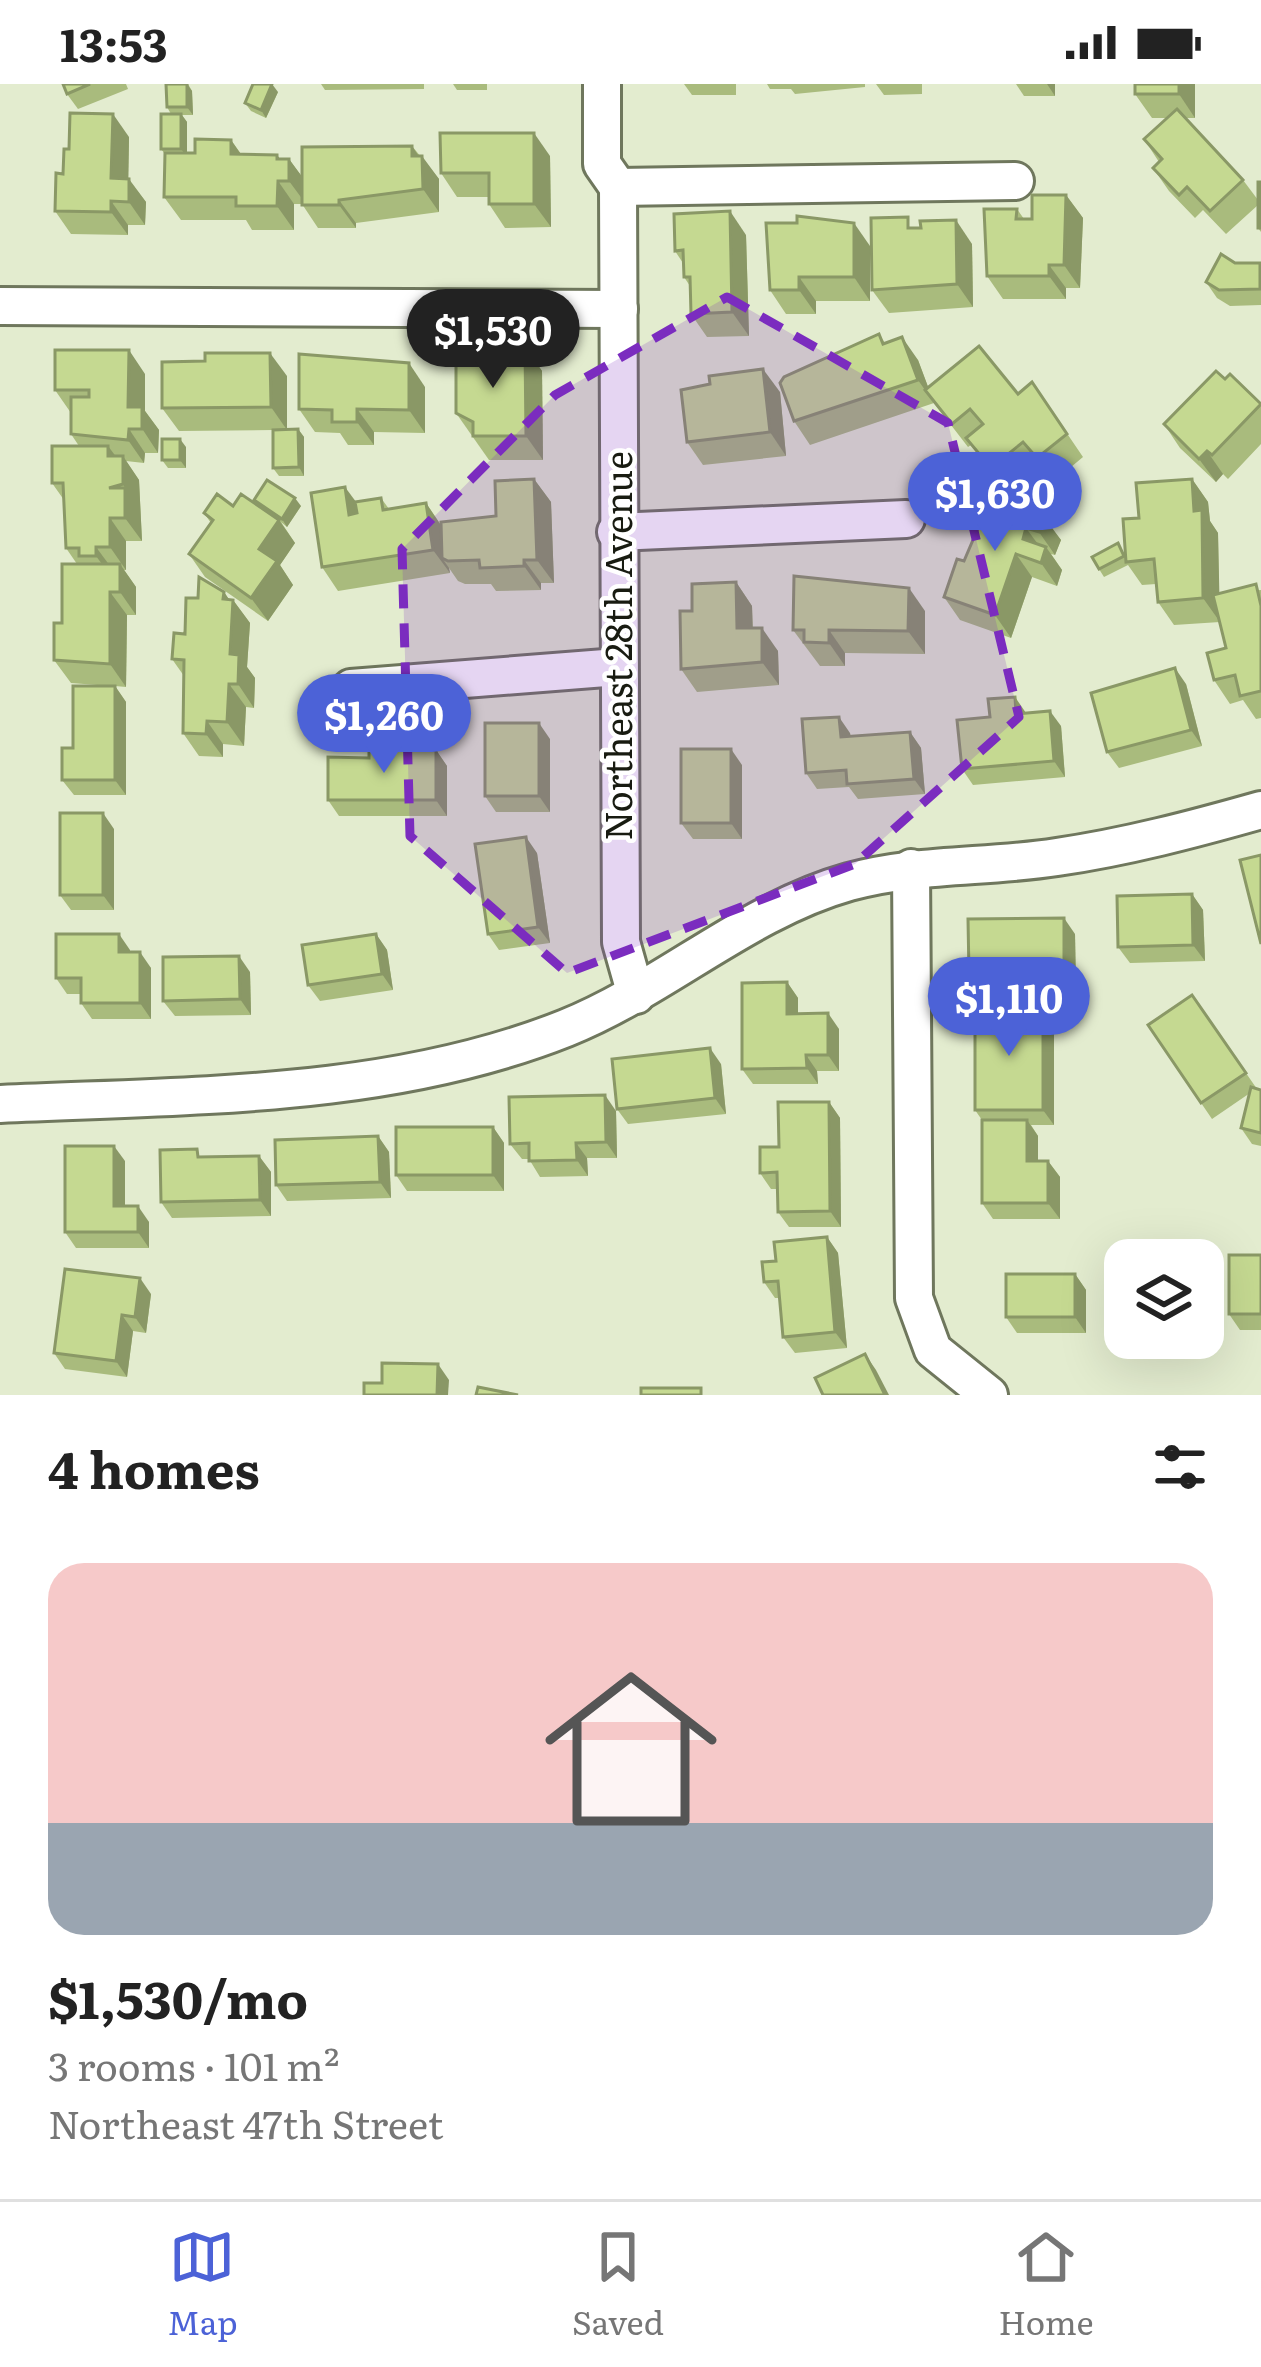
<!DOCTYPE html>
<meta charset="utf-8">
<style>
:root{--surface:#fff;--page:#f6f6f6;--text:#222;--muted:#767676;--line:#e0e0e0;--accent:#4c62d7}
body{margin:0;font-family:Literata,serif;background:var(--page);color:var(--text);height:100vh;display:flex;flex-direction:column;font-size:45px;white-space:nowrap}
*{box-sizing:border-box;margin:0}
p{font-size:39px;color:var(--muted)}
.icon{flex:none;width:66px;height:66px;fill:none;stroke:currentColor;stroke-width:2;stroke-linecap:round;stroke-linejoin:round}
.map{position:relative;height:1311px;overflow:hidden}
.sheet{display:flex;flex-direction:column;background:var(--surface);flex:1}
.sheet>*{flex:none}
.tools{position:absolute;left:1104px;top:1155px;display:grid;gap:24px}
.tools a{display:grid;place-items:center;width:120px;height:120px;border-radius:24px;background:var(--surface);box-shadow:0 12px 48px #0002;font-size:60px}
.price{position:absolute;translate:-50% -102px;padding:0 27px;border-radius:42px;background:var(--accent);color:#fff;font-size:39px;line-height:78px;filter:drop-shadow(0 3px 6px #0008)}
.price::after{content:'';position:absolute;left:50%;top:72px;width:36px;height:27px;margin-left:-18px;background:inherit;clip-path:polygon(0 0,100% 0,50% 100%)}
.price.selected{background:#222;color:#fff}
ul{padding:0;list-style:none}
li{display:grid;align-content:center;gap:24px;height:636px;padding:0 48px}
li span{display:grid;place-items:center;height:372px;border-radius:36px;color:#555}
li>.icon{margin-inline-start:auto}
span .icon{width:216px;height:216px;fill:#fffc;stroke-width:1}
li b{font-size:51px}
h2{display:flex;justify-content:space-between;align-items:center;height:144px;padding:0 48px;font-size:51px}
.status{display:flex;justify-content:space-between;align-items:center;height:84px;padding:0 60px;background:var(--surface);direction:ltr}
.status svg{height:33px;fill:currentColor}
.tab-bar{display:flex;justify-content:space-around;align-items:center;height:168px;border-top:3px solid var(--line);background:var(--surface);font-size:33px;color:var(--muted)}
.tab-bar a{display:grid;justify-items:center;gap:6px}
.tab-bar .selected{color:var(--accent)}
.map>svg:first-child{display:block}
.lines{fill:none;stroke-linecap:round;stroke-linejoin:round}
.minor-casing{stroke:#6f775d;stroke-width:42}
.minor{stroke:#fff;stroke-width:36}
.wall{fill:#a9bb7d}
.shaded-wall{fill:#8a9866}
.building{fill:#c5d991;stroke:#8a9866;stroke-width:3}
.marked{fill:#7b2cbf;fill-opacity:0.2;stroke:#7b2cbf;stroke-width:9;stroke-dasharray:24 15;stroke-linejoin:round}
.labels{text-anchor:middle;stroke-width:9;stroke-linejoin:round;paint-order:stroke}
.street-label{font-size:36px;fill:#181b11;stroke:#fff}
</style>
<div class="status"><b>13:53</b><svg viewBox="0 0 49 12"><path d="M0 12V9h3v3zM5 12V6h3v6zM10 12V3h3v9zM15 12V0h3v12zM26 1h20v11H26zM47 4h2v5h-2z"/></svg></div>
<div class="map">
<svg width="1261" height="1311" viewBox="0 0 1261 1311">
<rect width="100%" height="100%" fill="#e3eccf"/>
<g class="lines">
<g class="minor-casing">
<g id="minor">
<path d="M602,0V80L618,103L621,858L636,911"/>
<path d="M618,103L1015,97"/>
<path d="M0,222L619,225"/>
<path d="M616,448L906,435"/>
<path d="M351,604L618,583"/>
<path d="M911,784L914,1214L933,1266L989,1311"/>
<path d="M0,1020C188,1011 388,1015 566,944C665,904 746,827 849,798C918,779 987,784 1057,773C1126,763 1194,745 1261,726"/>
</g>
</g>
<use href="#minor" class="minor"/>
</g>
<g class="wall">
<path d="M63,0H126L128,5L78,25L67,10Z"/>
<path d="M166,0H188L192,7L193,31H182L187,38V69H195L231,56L241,70L277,71L280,75H289L302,93L412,62L439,95V128L356,139V144H318L302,120H294V146H252L246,136H181L164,113L165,70L161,65L171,30L167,23Z"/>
<path d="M321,0H424V5L325,6Z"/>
<path d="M453,0H487V6H457Z"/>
<path d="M684,0H736V11H692Z"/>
<path d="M767,0H865V3L795,10L791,5H770Z"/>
<path d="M876,0H922V10L884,11Z"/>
<path d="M1016,0H1055V12H1024Z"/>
<path d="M1135,0H1195V34H1185L1243,96L1258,116L1261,98V148L1258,144V121L1226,150L1203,126L1195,134L1169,107L1153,84L1159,78L1144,55L1167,34H1152L1135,10Z"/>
<path d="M278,8L266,34L251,27L245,19Z"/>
<path d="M129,53L128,95L146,118L145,141H128V151L71,150L55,127L69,65Z"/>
<path d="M550,72L551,143L505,144L489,120V113H457L441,89Z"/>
<path d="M1066,111L1083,134L1080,204H1066V215H1003L987,192L1017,125L1024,135H1032Z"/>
<path d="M915,144H921L972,160L973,223L889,229L872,206Z"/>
<path d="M746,151L749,252L707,253L691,230L690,202L684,193L683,179L675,167Z"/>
<path d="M870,162V217H816V230H786L770,206Z"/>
<path d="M1235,179L1261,180V221L1230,222L1217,214L1206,198Z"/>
<path d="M879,250L885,259L918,276L928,303L1018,310L1032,298L1083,373L1053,398L1040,381L1007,408L971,361L968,363L934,319L810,361L794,337Z"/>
<path d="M525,263L542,287L543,376H489L456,329Z"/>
<path d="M145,290V327L159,346L158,369H145L144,379L126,377L139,396L142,457H126V486H124L136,503V531H127L126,603L115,602L126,618V711H74L62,696L73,664L110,602L71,599L54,576L77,480L66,464L64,416L52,399L79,362L71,350V329L55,306Z"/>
<path d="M287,292V346L298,345L304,353V392H279L273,384V346L179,347L162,324Z"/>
<path d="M1225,295L1261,320V360L1228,395L1223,390L1216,398L1180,364L1164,340Z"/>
<path d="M425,303V349L374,348V361H348L340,349L315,348L299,325Z"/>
<path d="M780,308L786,372L703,381L687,358Z"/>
<path d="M186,363V384H168L162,376Z"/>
<path d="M534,395L551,418L554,499H541V506L496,507L491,500H465L458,497L449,484L450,489L338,507L322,483L356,418L381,414L389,425L426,419L441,441L496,432Z"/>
<path d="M1192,395L1208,418L1210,437L1218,449L1219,509L1261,506V634L1256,635L1243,616L1230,620L1214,596L1226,564L1220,538L1174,541L1158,518L1156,500L1142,501L1128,481L1104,493L1099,485L1126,472L1139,434Z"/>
<path d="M254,416L301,422L287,443L281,438L295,459L280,481L293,501L268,537L205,493L189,470L211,439L204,429L233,422L257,421Z"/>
<path d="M1040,431L1061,456L1055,471L1051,470L1062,486L1057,502L1032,493L1011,554L960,536L944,513L964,477Z"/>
<path d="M736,498L752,522L753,544L778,567L779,601L697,608L681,585Z"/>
<path d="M224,508L229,516H233L250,539L247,583L255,594L254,624L246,623L244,662L223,660V673L199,672L183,649L184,592L172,575L198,514Z"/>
<path d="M925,527V570L845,569V582H820L793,546Z"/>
<path d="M1186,600L1202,662L1119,684L1107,668Z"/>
<path d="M1026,629L1061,642L1065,693L973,701L962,685Z"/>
<path d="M910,648L921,664L925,710L858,715L849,703L817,705L806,689L850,649L851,653Z"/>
<path d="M550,655V728H496L485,712Z"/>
<path d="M436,666L447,682V732H339L328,716L369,674Z"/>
<path d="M742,681V755H693L681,739Z"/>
<path d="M114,745V826H71L60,811Z"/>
<path d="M537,769L550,859L499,866L488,850Z"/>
<path d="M1192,810L1203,826L1205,877L1130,879L1118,863Z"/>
<path d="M376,850L387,866L393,906L320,917L308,901Z"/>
<path d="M1075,850L1076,905L980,906L969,890Z"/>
<path d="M130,866V868L151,884V935H92L81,919V910H67L56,894Z"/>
<path d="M250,888L251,931L175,932L163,917Z"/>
<path d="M787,898L798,914V930L839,945V987H817L818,1000H753L742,985Z"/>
<path d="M1192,911L1257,1005L1261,1006V1062L1252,1060L1241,1044L1250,1009L1212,1035L1148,941Z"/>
<path d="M1043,924L1054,940V1041H1031L1038,1052V1077H1048L1060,1093V1135H993L982,1119V1036L975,1026Z"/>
<path d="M721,980L726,1030L628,1040L617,1025Z"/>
<path d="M829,1018L840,1034L841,1143H789L778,1128V1105H771L760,1089L779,1063Z"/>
<path d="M616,1027L617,1074H587L588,1092L540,1093L529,1075H522L510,1060Z"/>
<path d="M493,1043L504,1059V1107H407L396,1091Z"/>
<path d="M378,1052L389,1068L391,1114L287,1117L276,1101Z"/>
<path d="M259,1072L271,1088V1132L172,1134L161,1118L203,1073Z"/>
<path d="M125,1077V1122L149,1138V1164H76L65,1148Z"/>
<path d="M827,1153L838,1169L847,1264L795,1269L783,1253L780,1214H775L764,1198L776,1177Z"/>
<path d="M1261,1171V1246H1240L1229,1230Z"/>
<path d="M1125,1180V1249H1124L1112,1233Z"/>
<path d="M1203,1180L1217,1196V1249H1203Z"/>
<path d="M1075,1190L1086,1206V1249H1017L1006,1233Z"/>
<path d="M151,1210L146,1249L133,1247L127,1293L65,1285L54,1269Z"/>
</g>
<g class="shaded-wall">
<path d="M187,0L192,7L193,31L187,23Z"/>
<path d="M272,0L278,8L266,34L261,26Z"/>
<path d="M1047,0H1055V12Z"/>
<path d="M1179,0H1195V34L1179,10Z"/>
<path d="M113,30L129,53L128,118L111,94Z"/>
<path d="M181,30L187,38V73L181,65Z"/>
<path d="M534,49L550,72L551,143L534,120Z"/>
<path d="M231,56L247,79L231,70Z"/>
<path d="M412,62L422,77V72L439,95V128L423,105L412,72Z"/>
<path d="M277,71L289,88V75L306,98V120L289,97L277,75Z"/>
<path d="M129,95L146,118L145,141L129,118Z"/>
<path d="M278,97L294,120V146L277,122Z"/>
<path d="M1066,111L1083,134L1080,204L1064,181Z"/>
<path d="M339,116L356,139V144L339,121Z"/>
<path d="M111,117L128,141V151L111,128Z"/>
<path d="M730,127L746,151L749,252L732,228Z"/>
<path d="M956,136L972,160L973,223L957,200Z"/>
<path d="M854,139L870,162V217L854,193Z"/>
<path d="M1049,181L1066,204V215L1049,192Z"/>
<path d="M799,193L816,217V230L799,206Z"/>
<path d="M902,253L918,276L933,316L925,306L934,319L918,296Z"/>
<path d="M525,263L542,287L543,376L526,352Z"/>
<path d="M129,266L145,290V327L159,346L158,369L128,323Z"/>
<path d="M270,269L287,292V346L271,323Z"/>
<path d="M409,279L425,303V349L409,326Z"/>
<path d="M763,285L780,308L786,372L770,348Z"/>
<path d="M357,325L374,348V361L357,338Z"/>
<path d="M129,345L145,369L144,379L128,356Z"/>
<path d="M298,345L304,353V392L299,383Z"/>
<path d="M180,355L186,363V384L180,376Z"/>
<path d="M108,362L123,382V372L139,396L142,457L125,434V404L108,372Z"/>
<path d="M1207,367L1223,390L1216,398L1199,375Z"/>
<path d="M534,395L551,418L554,499L537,476Z"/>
<path d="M1192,395L1208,418L1210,437L1218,449L1220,538L1203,514Z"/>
<path d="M345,403L362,426L349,431Z"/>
<path d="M295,414L301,422L287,443L282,435Z"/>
<path d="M426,419L442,443V474L449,484L450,489L433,466Z"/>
<path d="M1034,423L1043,436L1044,433L1061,456L1055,471L1039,448L1032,429Z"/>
<path d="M110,434L126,457V486L110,463Z"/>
<path d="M279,436L295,459L280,481L293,501L268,537L251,514L259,465Z"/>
<path d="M1026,444L1043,467L1023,455Z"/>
<path d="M96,463L113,486V495L96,472Z"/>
<path d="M1046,463L1062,486L1057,502L1041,479Z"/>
<path d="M1016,470L1032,493L1011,554L995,531Z"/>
<path d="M524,476L541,499V506L524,482Z"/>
<path d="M120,480L136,503V531L120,508Z"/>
<path d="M736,498L752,522L753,567L737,544Z"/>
<path d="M909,504L925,527V570L908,547Z"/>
<path d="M110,508L127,531L126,603L110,580Z"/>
<path d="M224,508L233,521V516L250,539L247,583L255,594L254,624L238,600L230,570L223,515Z"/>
<path d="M762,544L778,567L779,601L762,578Z"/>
<path d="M829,546L845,569V582L829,559Z"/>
<path d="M1175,584L1186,600L1202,662L1191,646Z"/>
<path d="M229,600L246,623L244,662L227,638Z"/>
<path d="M115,602L126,618V711L115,696Z"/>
<path d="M1015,613L1026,629L1016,630Z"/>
<path d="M1050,627L1061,642L1065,693L1054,677Z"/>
<path d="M839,633L850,649L852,669L841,653Z"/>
<path d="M207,637L223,660V673L206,650Z"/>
<path d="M539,639L550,655V728L539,712Z"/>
<path d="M910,648L921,664L925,710L914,695Z"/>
<path d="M731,665L742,681V755L731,739Z"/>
<path d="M436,666L447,682V732L436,716Z"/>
<path d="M103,729L114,745V826L103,811Z"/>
<path d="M526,753L537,769L550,859L538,843Z"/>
<path d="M1192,810L1203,826L1205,877L1193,861Z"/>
<path d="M1064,834L1075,850L1076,905L1064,889Z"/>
<path d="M119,850L130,866V884L119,868Z"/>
<path d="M376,850L387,866L393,906L382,890Z"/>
<path d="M140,868L151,884V935L140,919Z"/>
<path d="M239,872L250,888L251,931L240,915Z"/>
<path d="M787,898L798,914V946L787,930Z"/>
<path d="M1043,924L1054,940V1041L1043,1026Z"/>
<path d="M828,929L839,945V987L828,971Z"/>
<path d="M710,964L721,980L726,1030L715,1014Z"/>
<path d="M806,971L817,987L818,1000L807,984Z"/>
<path d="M605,1011L616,1027L617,1074L606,1058Z"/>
<path d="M829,1018L840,1034L841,1143L830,1127Z"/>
<path d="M1027,1036L1038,1052V1093L1027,1077Z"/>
<path d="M493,1043L504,1059V1107L493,1091Z"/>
<path d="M378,1052L389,1068L391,1114L380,1098Z"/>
<path d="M576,1059L587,1074L588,1092L577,1076Z"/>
<path d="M114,1062L125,1077V1138L114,1122Z"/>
<path d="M259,1072L271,1088V1132L260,1116Z"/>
<path d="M1048,1077L1060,1093V1135L1048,1119Z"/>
<path d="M138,1122L149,1138V1164L138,1148Z"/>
<path d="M827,1153L838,1169L847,1264L835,1248Z"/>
<path d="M1206,1180L1217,1196V1249L1206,1233Z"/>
<path d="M1075,1190L1086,1206V1249L1075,1233Z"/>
<path d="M140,1194L151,1210L146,1249L135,1233Z"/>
<path d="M122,1231L133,1247L127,1293L116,1277Z"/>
<path d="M865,1270L876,1286L889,1311H885Z"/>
<path d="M438,1280L449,1296L448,1311H437Z"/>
</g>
<g class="building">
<path d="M63,0H90L67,10Z"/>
<path d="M166,0H187V23H167Z"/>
<path d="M253,0H272L261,26L245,19Z"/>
<rect x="1135" y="0" width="44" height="10"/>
<path d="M1177,25L1243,96L1210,127L1187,103L1179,111L1153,84L1162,75L1144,55Z"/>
<path d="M70,29L113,30L111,94L129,95V118L111,117V128L55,127L56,89L63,90L64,65H69Z"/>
<rect x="161" y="30" width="20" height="35"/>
<path d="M440,49H534V120H489V89H441Z"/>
<path d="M195,55L231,56V70L277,71V75H289V97H278L277,122H236V113H164L165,69H195Z"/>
<path d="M412,62V72H422L423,105L339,116V121H302V63Z"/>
<rect x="1258" y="98" width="3" height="46"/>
<path d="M1032,111H1066L1064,181H1049V192H987L984,125H1017L1016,135H1032Z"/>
<path d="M730,127L732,228L691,230L690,193H684L683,166L675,167L674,130Z"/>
<path d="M797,132L854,139V193H799V206H770L766,139H797Z"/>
<path d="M908,133V144H921L920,137L956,136L957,200L872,206L871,134Z"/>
<path d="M1221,170L1235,179H1260V205L1219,206L1206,198Z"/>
<path d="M879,250L883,260L902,253L918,296L794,337L780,299L784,293Z"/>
<path d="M979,262L1018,310L1032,298L1067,350L1037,374L1023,358L991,384L966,354L983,340L970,325L952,340L925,306Z"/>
<path d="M473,263H525L526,352H473V338L456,329V280L473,270Z"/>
<path d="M55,266H129L128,323H142V345H129L128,356L71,350V313H89V306H55Z"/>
<path d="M205,269H270L271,323L162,324V278L205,277Z"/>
<path d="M299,270L409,279V326L357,325V338H332V326L299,325Z"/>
<path d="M763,285L770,348L687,358L681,306L710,300L709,292Z"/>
<path d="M1216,287L1225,295L1230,290L1261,320L1212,371L1207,367L1199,375L1164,340Z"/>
<path d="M298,345L299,383L273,384V346Z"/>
<rect x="162" y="355" width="18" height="21"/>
<path d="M52,362H108V372H123V400L109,404H125V434H110V463H96V472H79V464H66L63,399H52Z"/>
<path d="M534,395L537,476H524V482L480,484L479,476L448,477L442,474L441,438L496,432L495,397Z"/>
<path d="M1192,395L1194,427L1202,426L1203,514L1158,518L1154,475L1126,478L1123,435L1139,434L1136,399Z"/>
<path d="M267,396L295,414L282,435L254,416Z"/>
<path d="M345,403L349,431L357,429L355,418L381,414L383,426L426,419L433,466L322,483L311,409Z"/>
<path d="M993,409L1034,423L1032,429L1044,433L1039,448L1026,444L1023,455L1046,463L1041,479L1016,470L995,531L944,513L957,475L964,477Z"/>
<path d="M217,410L233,422L241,410L279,436L259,465L277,477L251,514L189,470L213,436L204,429Z"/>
<path d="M1118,459L1124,472L1099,485L1092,473Z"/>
<path d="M62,480H120V508H110V580L54,576V539H62Z"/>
<path d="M794,492L909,504L908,547L829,546V559L804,558V546H793Z"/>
<path d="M199,493L224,508L223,515L233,516L230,570L239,571L238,600H229L227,638L207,637L206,650L183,649L184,576L172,575L174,549L185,550L186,514H198Z"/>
<path d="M736,498L737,544H762V578L681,585L680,527H692V500Z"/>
<path d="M1256,500L1261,522V607L1240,612L1235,591L1214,596L1207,569L1226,564L1213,511Z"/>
<path d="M1175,584L1191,646L1107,668L1091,609Z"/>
<path d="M73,602H115V696H62V664H73Z"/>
<path d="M1015,613L1016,630L1050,627L1054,677L962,685L957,636L990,633L988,615Z"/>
<path d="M839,633L841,653L910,648L914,695L847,700L846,686L806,689L802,635Z"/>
<rect x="485" y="639" width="54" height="73"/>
<rect x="681" y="665" width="50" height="74"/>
<path d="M369,666H436V716H328V673L369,674Z"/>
<rect x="60" y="729" width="43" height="82"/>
<path d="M526,753L538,843L488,850L475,760Z"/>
<path d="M1261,771V860L1240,776Z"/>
<path d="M1192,810L1193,861L1118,863L1117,812Z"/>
<path d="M1064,834V889L969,890L968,835Z"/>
<path d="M56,850H119V868H140V919H81V894H56Z"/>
<path d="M376,850L382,890L308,901L302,861Z"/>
<path d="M239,872L240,915L163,917V873Z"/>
<path d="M787,898V930L828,929V971H806L807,984L742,985V899Z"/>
<path d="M1192,911L1246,989L1201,1019L1148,941Z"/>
<rect x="975" y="924" width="68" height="102"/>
<path d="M710,964L715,1014L617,1025L612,975Z"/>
<path d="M1251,1003L1261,1006V1049L1241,1044Z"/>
<path d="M605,1011L606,1058L576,1059L577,1076L529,1077V1059L510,1060L509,1013Z"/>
<path d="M778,1018H829L830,1127L778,1128L777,1088L760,1089V1063H779Z"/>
<path d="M982,1036H1027V1077H1048V1119H982Z"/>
<rect x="396" y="1043" width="97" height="48"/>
<path d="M378,1052L380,1098L276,1101L275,1056Z"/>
<path d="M65,1062H114V1122H138V1148H65Z"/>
<path d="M197,1065L198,1073L259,1072L260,1116L161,1118L160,1066Z"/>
<path d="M827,1153L835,1248L783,1253L778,1197L764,1198L762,1178L776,1177L774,1158Z"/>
<rect x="1229" y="1171" width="32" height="59"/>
<rect x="1112" y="1180" width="13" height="53"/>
<rect x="1203" y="1180" width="3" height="53"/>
<path d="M65,1185L140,1194L135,1233L122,1231L116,1277L54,1269Z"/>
<rect x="1006" y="1190" width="69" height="43"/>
<path d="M865,1270L885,1311H823L815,1294Z"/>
<path d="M382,1279L438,1280L437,1311H364V1299H382Z"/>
<path d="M478,1303L518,1311H476Z"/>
<rect x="641" y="1304" width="60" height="7"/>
</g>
<path class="marked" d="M727,213L948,339L1019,633L855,780L567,889L410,752L402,465L555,311Z"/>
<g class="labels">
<g class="street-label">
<text transform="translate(619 562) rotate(-90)" y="13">Northeast 28th Avenue</text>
</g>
</g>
</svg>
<div class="tools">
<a><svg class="icon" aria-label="layers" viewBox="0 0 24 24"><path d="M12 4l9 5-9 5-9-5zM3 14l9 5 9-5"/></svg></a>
</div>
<b class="price selected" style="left:493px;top:307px">$1,530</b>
<b class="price" style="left:995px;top:470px">$1,630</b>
<b class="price" style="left:384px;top:692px">$1,260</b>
<b class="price" style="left:1009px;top:975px">$1,110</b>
</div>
<section class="sheet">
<h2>4 homes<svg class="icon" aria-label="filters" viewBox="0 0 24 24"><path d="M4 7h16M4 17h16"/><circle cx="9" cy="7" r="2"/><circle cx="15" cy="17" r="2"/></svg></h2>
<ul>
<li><span style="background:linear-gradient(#f6c9c9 70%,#9aa5b1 0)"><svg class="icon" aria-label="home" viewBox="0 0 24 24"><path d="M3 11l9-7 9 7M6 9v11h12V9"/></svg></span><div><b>$1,530/mo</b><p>3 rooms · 101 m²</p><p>Northeast 47th Street</p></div></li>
</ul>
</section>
<nav class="tab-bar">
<a class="selected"><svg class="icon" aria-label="map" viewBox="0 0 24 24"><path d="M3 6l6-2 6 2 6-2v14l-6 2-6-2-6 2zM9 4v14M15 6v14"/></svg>Map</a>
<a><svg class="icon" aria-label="saved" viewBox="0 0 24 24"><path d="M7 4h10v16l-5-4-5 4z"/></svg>Saved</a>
<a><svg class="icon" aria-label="home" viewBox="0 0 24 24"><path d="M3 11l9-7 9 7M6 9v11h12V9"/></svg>Home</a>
</nav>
